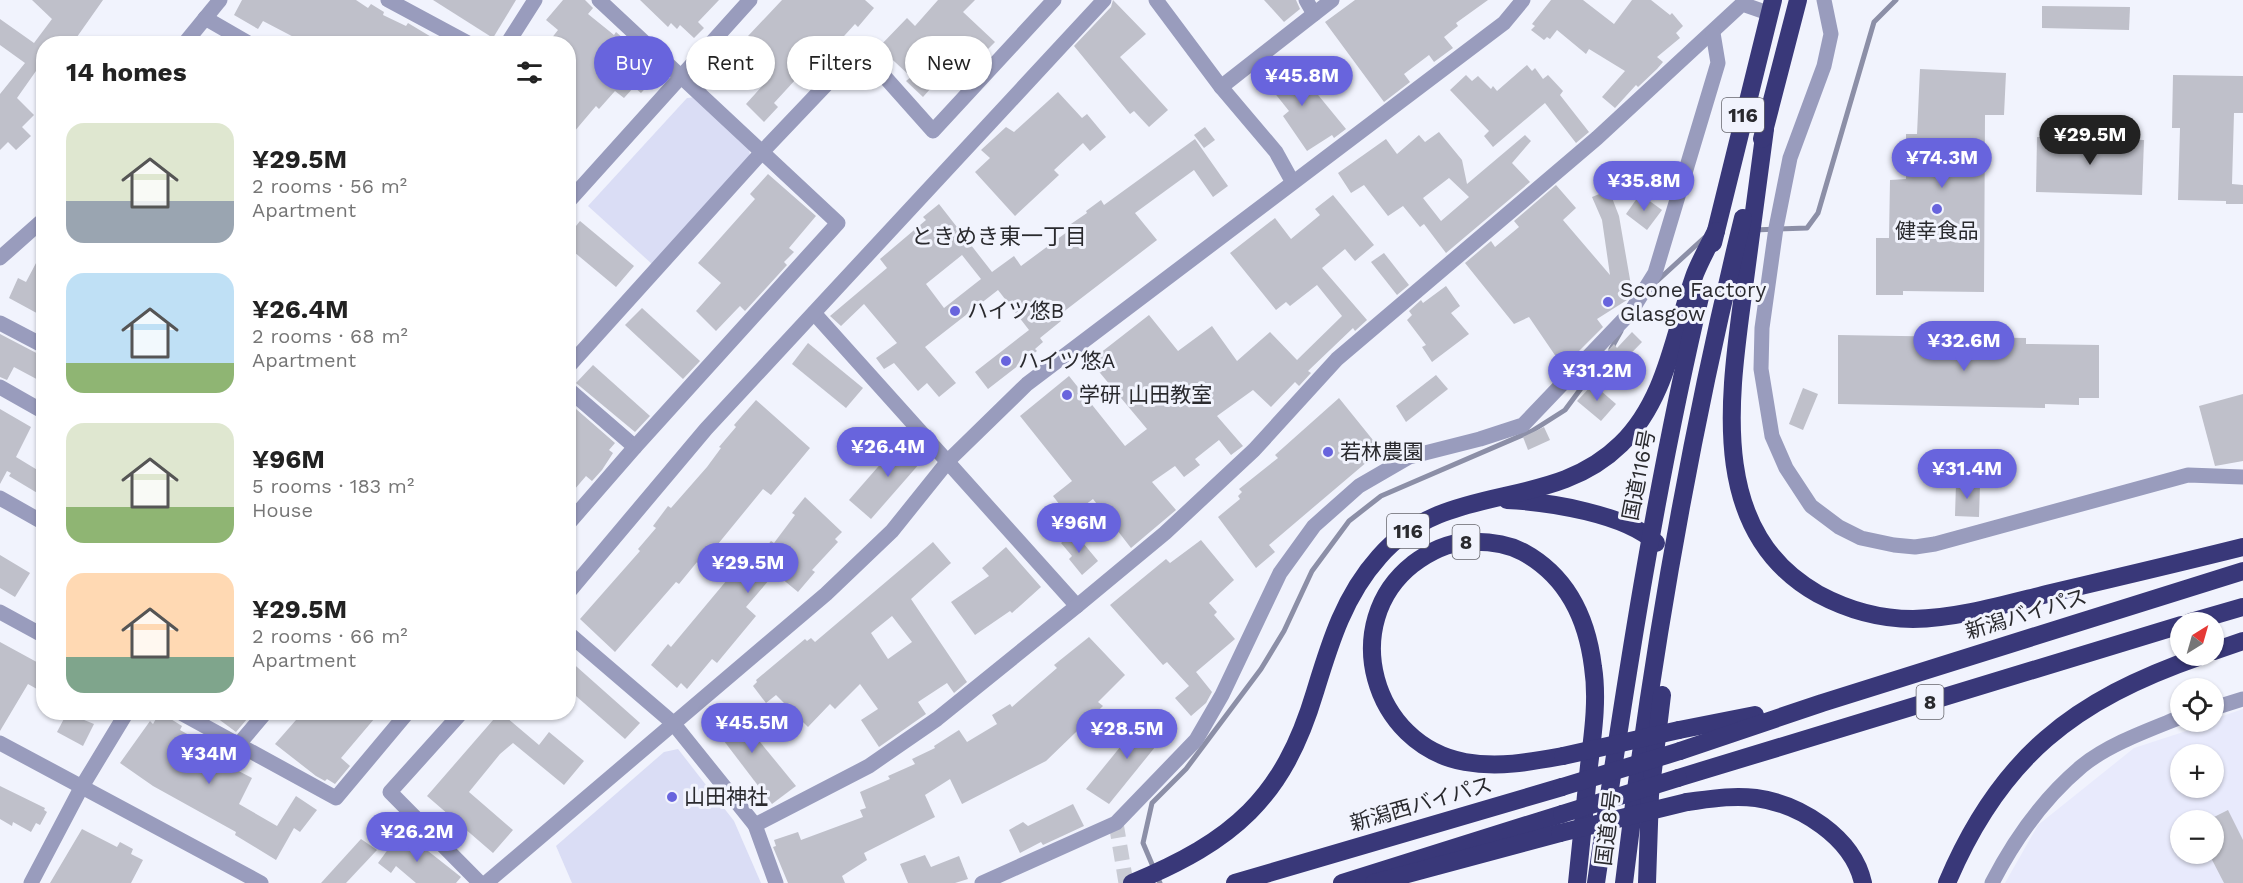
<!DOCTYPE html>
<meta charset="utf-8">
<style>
:root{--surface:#fff;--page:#f6f6f6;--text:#222;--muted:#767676;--accent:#6864dd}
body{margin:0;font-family:"Work Sans","Noto Sans JP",sans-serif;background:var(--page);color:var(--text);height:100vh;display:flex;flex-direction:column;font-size:22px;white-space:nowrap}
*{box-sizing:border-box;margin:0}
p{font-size:20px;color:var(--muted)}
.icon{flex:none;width:33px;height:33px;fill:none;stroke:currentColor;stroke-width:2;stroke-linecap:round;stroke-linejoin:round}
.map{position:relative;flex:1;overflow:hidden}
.sheet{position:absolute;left:36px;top:36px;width:540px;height:684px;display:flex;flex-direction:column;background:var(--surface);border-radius:24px;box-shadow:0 2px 4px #0004}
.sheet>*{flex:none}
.banner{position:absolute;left:594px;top:36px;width:570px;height:54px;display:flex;gap:12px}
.needle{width:39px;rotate:37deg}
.buttons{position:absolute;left:2170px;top:612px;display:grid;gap:12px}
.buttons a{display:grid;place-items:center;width:54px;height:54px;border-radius:50%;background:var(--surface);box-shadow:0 2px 4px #0004;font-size:30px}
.price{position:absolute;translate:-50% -51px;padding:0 14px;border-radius:21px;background:var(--accent);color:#fff;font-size:20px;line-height:39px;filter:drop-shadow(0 2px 3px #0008)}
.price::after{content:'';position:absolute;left:50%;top:36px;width:18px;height:14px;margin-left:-9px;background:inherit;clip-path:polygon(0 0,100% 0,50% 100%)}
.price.current{background:#222;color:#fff}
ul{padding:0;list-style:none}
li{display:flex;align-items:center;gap:18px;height:150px;padding:0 30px}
li span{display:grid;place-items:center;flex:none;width:168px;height:120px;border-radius:18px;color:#555}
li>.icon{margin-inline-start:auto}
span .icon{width:72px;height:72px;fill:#fffc;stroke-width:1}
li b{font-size:26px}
h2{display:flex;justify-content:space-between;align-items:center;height:72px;padding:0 30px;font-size:26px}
.tag{padding:0 21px;border-radius:27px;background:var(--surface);box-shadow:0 2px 4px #0004;font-size:21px;line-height:54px}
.tag.current{background:var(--accent);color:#fff}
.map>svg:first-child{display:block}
.built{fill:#e8eafc;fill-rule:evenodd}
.green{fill:#daddf5}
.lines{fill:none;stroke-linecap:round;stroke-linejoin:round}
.stream{stroke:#8c8fa7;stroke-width:5}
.building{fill:#bfc0ca;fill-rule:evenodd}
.minor-tunnel{stroke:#c9cbd4;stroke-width:15;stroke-dasharray:15 8;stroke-linecap:butt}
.minor{stroke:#999cbd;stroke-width:15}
.highway{stroke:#393879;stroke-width:18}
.highway-bridge{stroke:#393879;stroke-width:18}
.poi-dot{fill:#6864dd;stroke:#f1f3fd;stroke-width:2}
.labels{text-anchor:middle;stroke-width:6;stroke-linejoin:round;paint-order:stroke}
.shield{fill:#f1f3fd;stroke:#66666c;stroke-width:1.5}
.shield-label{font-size:20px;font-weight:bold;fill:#2a2a2e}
.poi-label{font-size:21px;fill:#2a2a2e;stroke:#f1f3fd;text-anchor:start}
.street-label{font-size:21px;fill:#2a2a2e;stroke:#f1f3fd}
.neighbourhood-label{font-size:22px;fill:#2a2a2e;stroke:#f1f3fd}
</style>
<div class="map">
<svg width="2243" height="883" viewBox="0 0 2243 883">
<rect width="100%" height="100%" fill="#f1f3fd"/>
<path class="built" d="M2243,709V883H2005L2038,825L2134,748L2214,722V719ZM2181,754H2214V788H2181ZM2181,820H2214V854H2181Z"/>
<g class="green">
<path d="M696,97L749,147L750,157L652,264L588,206L687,98Z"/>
<path d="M678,749L734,821L761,883H572L556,846L664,752Z"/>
</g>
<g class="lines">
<g class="stream">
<path d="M1753,230L1807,228L1818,213L1874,22L1896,0"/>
<path d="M1656,282L1704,238"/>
<path d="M1611,349L1621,331"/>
<path d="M1160,883L1143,843L1152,803L1186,769L1261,669L1284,631L1312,571L1349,521L1381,496L1532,431L1565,410L1605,356"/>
</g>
</g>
<g class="building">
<path d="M32,0H103L72,44H44V65L38,73L36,71L17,98L34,115L22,127L31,136L16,150L8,142L0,150V94L25,63L0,45V19L34,43L52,19Z"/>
<path d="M242,0H356L368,8L371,4L384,12L383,15L406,26L408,23L443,44H307L263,21L258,29L234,15Z"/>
<path d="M433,0H516L493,38Z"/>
<path d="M563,0H585L593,8L588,14L614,35L616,32L657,68L654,72L657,76L641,93L634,87L624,98L615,91L599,109L596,106L568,139V44H547L558,30L546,20Z"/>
<path d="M640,0H719L698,22L704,28L694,38L680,25L677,29L671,23L668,27Z"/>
<path d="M782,0H865L874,8L858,27L855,24L824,58L819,54L774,103L778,107L764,122L746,104L765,83L732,53Z"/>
<path d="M938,0H975L963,12L995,42L984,53L977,47L973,49L949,73L947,70L923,97L906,81L911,77L879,47L907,18L915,26Z"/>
<path d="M1113,0L1146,34L1120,57L1168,110L1149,127L1134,111L1130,114L1074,46L1111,7Z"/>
<path d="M1264,0H1296L1300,9L1284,22Z"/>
<path d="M1355,0H1488L1456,23L1458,26L1444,37L1453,48L1434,62L1429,55L1404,74L1410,82L1384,102L1325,22Z"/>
<path d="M1551,0H1583L1614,24L1632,0H1651L1670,15L1672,13L1683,26L1676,33L1680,38L1657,57L1663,62L1657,69L1638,87L1636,85L1615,108L1602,97L1625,71L1589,49L1586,54L1557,30L1550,39L1547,37L1544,40L1531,30L1535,26L1532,24Z"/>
<path d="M2042,6L2130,7L2129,30L2042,28Z"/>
<path d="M1527,65L1532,71L1535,68L1543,79L1548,75L1563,91L1560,95L1589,132L1576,143L1545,103L1493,147L1484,136L1489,131L1450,90L1466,75L1472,81L1478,76L1491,89L1493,86L1497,91Z"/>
<path d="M1270,66L1282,80L1296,68L1346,129L1334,138L1332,135L1307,151L1283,116L1289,111L1269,86L1262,92L1253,81Z"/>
<path d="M1920,69L2006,73L2004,115H1985L1984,292L1903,291V295H1876V238H1889L1890,180L1906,179V134H1917Z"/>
<path d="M2173,75L2243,76V113H2234L2232,184L2243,185V204H2226V201L2178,200L2180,128H2172Z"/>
<path d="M1058,92L1082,118L1087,114L1106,137L1090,151L1083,143L1054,170L1059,175L1015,216L975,172L990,158L981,150L1006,127L1014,132Z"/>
<path d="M1205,127L1215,140L1204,148L1194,135Z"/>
<path d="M1439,132L1462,160L1467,184L1525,135L1531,141L1512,163L1530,182L1446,253L1424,224L1420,227L1403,206L1388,216L1364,185L1351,193L1338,173L1386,139L1397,154L1419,135L1425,142ZM1449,178L1469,197L1441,221L1423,198Z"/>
<path d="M2037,137L2144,140L2142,195L2036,192Z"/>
<path d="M1195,139L1228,186L1213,197L1194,170L1135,213L1157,240L1058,316L1061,321L1040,338L1043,342L1035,349L1037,351L988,389L975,372L1029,330L998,290L925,347L956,383L939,397L927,383L918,391L894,363L884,369L876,358L897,343L864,304L841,326L830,316L887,268L880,259L926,220L923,217L939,204L992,272L1014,256L1021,266L1067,232L1065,228L1087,213L1086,211L1101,200L1104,205ZM962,255L981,279L944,308L926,284Z"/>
<path d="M768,174L816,216L789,248L794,252L784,262L787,265L745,311L740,306L738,308L716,331L696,311L721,283L698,263L755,199L750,194Z"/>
<path d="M1556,185L1576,208L1563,220L1610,275L1602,220L1592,197L1609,190L1619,216L1632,291L1627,300L1597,319L1603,327L1563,367L1529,317L1514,324L1465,263L1491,241L1495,247L1519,227L1514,221Z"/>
<path d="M1640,194L1662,210L1647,230L1626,214Z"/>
<path d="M1333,195L1374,245L1355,261L1345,249L1322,268L1367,320L1355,331L1353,328L1308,371L1311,373L1299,386L1295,382L1271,407L1253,390L1217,416L1243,446L1231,455L1219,440L1195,459L1200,465L1184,477L1175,466L1152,482L1176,510L1131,548L1093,499L1069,517L1053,496L1072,481L1020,416L1069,376L1125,446L1147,429L1090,361L1149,315L1178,351L1212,326L1237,361L1270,332L1297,360L1342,316L1317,285L1290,306L1286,302L1276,310L1230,253L1275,218L1291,239L1320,215L1315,209Z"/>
<path d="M580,221L634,266L616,287L568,247V236Z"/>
<path d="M44,248V317L9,298L18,278L26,282Z"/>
<path d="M1384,253L1409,285L1397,295L1371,262Z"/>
<path d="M1446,286L1460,306L1451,313L1469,334L1432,362L1422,347L1426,345L1407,320L1412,315L1409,311L1421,300L1423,303Z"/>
<path d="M642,308L700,361L683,379L625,325Z"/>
<path d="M1632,332L1642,342L1613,372L1600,359L1614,344L1617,348Z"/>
<path d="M0,334L44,357V383L14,367L7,380L0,377Z"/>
<path d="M1838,335L2026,338V344L2099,345V398H2079V405L2045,404V408L1838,404Z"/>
<path d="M808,343L863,388L846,408L792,364Z"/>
<path d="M593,365L650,416L635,432L576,383Z"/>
<path d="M1436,375L1448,389L1406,422L1396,406Z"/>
<path d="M1593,384L1616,404L1601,421L1577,401Z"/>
<path d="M1803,388L1818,394L1803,430L1789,424Z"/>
<path d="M2243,394V461L2215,466L2199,406Z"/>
<path d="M1339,398L1381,450L1269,545L1275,552L1256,568L1218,517L1240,499L1238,496L1242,492L1239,489L1278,458L1275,455Z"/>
<path d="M756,400L810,448L771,495L763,489L700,566L697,562L679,584L676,582L615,652L580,619L640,551L638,549L656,528L653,526L668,506L671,508L707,467L721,448L719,447L736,427L734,425Z"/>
<path d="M568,402L615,443L609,450L613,453L602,470L592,481L586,476L568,497Z"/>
<path d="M0,409L31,427L16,457L44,474V497L9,476L11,473L7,471L0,484Z"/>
<path d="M1544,427L1550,440L1528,450L1523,437Z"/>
<path d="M905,436L927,455L871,519L849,500Z"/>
<path d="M1956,483L1980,484L1979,517L1955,516Z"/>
<path d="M805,497L842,532L835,539L838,542L812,570L815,572L798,592L775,573L746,607L756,616L717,663L712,659L687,689L681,683L677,688L651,665L668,644L671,647L747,556L753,562L771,541L774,543L795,515L792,513Z"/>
<path d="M1074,532L1098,561L1082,575L1069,559L1072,556L1061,543Z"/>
<path d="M1201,540L1234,580L1209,603L1217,612L1214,615L1235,639L1196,672L1212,692L1206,703L1191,716L1175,698L1189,686L1167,662L1163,665L1110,605L1166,559L1170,563Z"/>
<path d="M933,542L951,563L911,599L967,682L954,693L947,683L918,702L926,714L879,747L861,720L878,709L860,684L835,709L830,704L808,727L776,695L766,703L753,686L757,682L756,680L805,639L807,641L811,638L815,642ZM892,616L912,642L888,659L871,633Z"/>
<path d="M1006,547L1041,587L1012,613L1010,611L975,635L951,602L989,576L982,568Z"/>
<path d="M0,555L30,573L15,597L0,588Z"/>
<path d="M1089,637L1125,675L1098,702L1103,706L1046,761L962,804L950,779L925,795L935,817L864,853L867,860L842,876L845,883H788L773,847L776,846L774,840L798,832L801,840L863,817L860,810L866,808L860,792L890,779L888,776L915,764L912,759L935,748L934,746L959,730L967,742L997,724L992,715L1010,704L1012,707L1057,668L1054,665Z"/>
<path d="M0,642L44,666V693L28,684L0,731Z"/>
<path d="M568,659L640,723L625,739L568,689Z"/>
<path d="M729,704L796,786L772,804L708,720Z"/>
<path d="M209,712H253L236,732Z"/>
<path d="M303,712H380L341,758L350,766L335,784L327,779L325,781L316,776L275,744Z"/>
<path d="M500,712L539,745L549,732L584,761L564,785L513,743L500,754L469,792L513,830L493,853L427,796Z"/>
<path d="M67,713L94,724L83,746L57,732Z"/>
<path d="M1147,714L1168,731L1109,804L1086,789Z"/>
<path d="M166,716L182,726L180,730L234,760L231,767L252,778L239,804L277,826L296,796L317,810L300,832L294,828L276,860L235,835L236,832L153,786L120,763L150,721L153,724L157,717L163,720Z"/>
<path d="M0,786L45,808L44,810L47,812L40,825L36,823L31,832L13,822L12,826L0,819Z"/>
<path d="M1073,804L1084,826L1043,845L1041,842L1020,853L1009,830L1023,822L1028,826Z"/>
<path d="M2228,810L2243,840V883H2224L2209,854H2214V817Z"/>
<path d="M82,829L117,847L120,842L133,849L131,854L143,860L131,883H50Z"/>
<path d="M400,833L407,839L409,836L461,877L456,883H416L396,866L391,873L378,863Z"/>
<path d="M361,839L377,850L346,883H321Z"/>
<path d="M925,855L931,867L959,856L968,879L955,883H908L900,864Z"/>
</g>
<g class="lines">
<path class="minor-tunnel" d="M1116,823L1126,883"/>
<g class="minor">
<path d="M388,0L470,44"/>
<path d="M1156,0L1221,87L1276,152L1292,181"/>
<path d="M1306,0L1314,14"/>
<path d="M1824,0L1831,34L1824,66L1790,158L1776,228L1762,328L1761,369L1772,436L1786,468L1811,506L1839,527L1861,538L1894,545L1915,547L1935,544L2188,475L2243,477"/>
<path d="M205,18L250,44"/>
<path d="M184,44L220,0"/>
<path d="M507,44L535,0"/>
<path d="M1221,87L1332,0"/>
<path d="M568,202L750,0"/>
<path d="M0,258L44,219"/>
<path d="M814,313L1077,606"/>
<path d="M0,323L44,346"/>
<path d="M568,367L762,152L860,49L933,131L1054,0"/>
<path d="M0,387L44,412"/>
<path d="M568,389L635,447"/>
<path d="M0,498L44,523"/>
<path d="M568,524L635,447L838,223L599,0"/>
<path d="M568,593L706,429L1104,0"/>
<path d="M0,612L44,636"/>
<path d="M568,633L673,723L755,825L776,883"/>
<path d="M2214,708L2243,699"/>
<path d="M179,712L336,798L408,712"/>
<path d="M462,712L390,792L480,883"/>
<path d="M0,743L261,883"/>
<path d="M238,745L266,712"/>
<path d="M755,825L869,766L937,719L1077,606L1165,533L1254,450L1337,359L1597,138L1742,4L1768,13"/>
<path d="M31,883L81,788L127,712"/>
<path d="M486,883L826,594L892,531L949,460L1027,384L1504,23L1523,0"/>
<path d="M982,883L1116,823L1196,740L1222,695L1280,573L1314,526L1359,486L1409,457L1480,439L1523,425L1630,313L1655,273L1718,63L1713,33"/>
<path d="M1992,883C2014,840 2045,797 2082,766C2109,744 2149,730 2181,717"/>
</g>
<g class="highway">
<path d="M1765,129C1758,182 1751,235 1744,287C1730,394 1706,531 1818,594C1846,609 1880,619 1913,619C1959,618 2006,604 2051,593C2115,578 2179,563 2243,547"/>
<path d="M1762,139L1798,0"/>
<path d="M1713,243L1773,0"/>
<path d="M1507,500C1549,502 1626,514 1656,543"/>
<path d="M2191,622L2243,607"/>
<path d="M2214,651L2243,641"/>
<path d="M1679,730L1755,715"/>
<path d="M1680,751L1822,703L2243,571"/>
<path d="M1563,756C1530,762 1499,768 1465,762C1372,745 1338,623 1413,564C1429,552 1446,543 1466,542C1486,541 1506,543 1523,552C1567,576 1587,618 1593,667C1598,699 1593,733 1589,766C1585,805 1581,844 1577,883"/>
<path d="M1678,778L2181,625"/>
<path d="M1687,802C1710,799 1732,795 1756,798C1800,804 1853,837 1863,883"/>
<path d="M1132,883C1233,841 1283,799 1315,692C1330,643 1344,596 1379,557C1448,478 1550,514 1621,444C1667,399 1674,332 1695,274C1701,259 1709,245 1716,231"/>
<path d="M1235,883L1562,787"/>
<path d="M1342,883L1562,814"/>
<path d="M1374,883L1560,833"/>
<path d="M1596,883C1625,685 1655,487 1701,293"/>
<path d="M1624,883C1651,659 1689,437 1743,218"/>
<path d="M1647,883L1650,795L1662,695"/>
<path d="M1947,883C2000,757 2074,700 2201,656"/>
</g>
<g class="highway-bridge">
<path d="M1563,756L1679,730"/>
<path d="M1562,787L1680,751"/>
<path d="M1562,814L1678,778"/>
<path d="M1560,833L1687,802"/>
</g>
</g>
<g class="poi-dot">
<circle cx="1937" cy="209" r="6"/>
<circle cx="1608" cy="302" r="6"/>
<circle cx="955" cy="311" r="6"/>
<circle cx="1006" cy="361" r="6"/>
<circle cx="1067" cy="395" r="6"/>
<circle cx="1328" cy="452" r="6"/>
<circle cx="672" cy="797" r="6"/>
</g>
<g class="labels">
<g class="shield">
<rect x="1722" y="98" width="42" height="34" rx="4.5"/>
<rect x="1387" y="514" width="42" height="34" rx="4.5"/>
<rect x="1452.5" y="525" width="27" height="34" rx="4.5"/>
<rect x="1916.5" y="685" width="27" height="34" rx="4.5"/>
</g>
<g class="shield-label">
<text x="1743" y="122">116</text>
<text x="1408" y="538">116</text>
<text x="1466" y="549">8</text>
<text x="1930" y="709">8</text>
</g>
<g class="poi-label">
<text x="1937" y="238" text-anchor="middle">健幸食品</text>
<text x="1620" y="297">Scone Factory<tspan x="1620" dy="24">Glasgow</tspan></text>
<text x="967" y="318">ハイツ悠B</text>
<text x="1018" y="368">ハイツ悠A</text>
<text x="1079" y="402">学研 山田教室</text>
<text x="1340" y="459">若林農園</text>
<text x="684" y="804">山田神社</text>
</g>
<g class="street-label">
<text transform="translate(1639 475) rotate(-79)" y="7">国道116号</text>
<text transform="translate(2026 614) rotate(-17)" y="7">新潟バイパス</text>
<text transform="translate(1421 804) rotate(-16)" y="7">新潟西バイパス</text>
<text transform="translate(1608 828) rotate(-83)" y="7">国道8号</text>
</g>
<g class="neighbourhood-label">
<text x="999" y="244">ときめき東一丁目</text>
</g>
</g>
</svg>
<div class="buttons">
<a><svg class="needle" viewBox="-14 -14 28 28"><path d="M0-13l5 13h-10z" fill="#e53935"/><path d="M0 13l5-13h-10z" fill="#767676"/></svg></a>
<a><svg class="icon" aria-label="locate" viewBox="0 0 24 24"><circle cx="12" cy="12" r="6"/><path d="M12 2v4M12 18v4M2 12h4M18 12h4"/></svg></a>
<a>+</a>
<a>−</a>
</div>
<b class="price" style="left:1302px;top:107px">¥45.8M</b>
<b class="price current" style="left:2090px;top:166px">¥29.5M</b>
<b class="price" style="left:1942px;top:189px">¥74.3M</b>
<b class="price" style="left:1644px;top:212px">¥35.8M</b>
<b class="price" style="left:1964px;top:372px">¥32.6M</b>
<b class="price" style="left:1597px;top:402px">¥31.2M</b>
<b class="price" style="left:888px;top:478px">¥26.4M</b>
<b class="price" style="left:1967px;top:500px">¥31.4M</b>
<b class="price" style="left:1079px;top:554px">¥96M</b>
<b class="price" style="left:748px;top:594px">¥29.5M</b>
<b class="price" style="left:752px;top:754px">¥45.5M</b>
<b class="price" style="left:1127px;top:760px">¥28.5M</b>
<b class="price" style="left:209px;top:785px">¥34M</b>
<b class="price" style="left:417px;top:863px">¥26.2M</b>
<div class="banner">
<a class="tag current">Buy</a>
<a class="tag">Rent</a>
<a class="tag">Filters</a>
<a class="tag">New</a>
</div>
<section class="sheet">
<h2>14 homes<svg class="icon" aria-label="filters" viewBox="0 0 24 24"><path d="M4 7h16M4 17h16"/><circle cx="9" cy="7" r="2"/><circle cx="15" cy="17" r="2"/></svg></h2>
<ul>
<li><span style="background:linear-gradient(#dfe7d0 65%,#9aa5b1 0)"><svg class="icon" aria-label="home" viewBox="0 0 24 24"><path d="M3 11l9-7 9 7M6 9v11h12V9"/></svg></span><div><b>¥29.5M</b><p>2 rooms · 56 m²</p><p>Apartment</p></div></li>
<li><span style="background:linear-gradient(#bfe0f5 75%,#8fb573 0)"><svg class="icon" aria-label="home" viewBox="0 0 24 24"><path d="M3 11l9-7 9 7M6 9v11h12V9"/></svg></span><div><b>¥26.4M</b><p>2 rooms · 68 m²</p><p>Apartment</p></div></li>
<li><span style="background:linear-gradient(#dfe7d0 70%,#8fb573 0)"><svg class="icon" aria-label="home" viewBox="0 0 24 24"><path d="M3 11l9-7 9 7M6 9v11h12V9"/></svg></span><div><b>¥96M</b><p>5 rooms · 183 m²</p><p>House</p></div></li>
<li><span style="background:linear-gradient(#ffd9b3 70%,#7fa58c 0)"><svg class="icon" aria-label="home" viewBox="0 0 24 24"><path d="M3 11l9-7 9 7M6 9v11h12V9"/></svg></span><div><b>¥29.5M</b><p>2 rooms · 66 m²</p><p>Apartment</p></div></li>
</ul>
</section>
</div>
